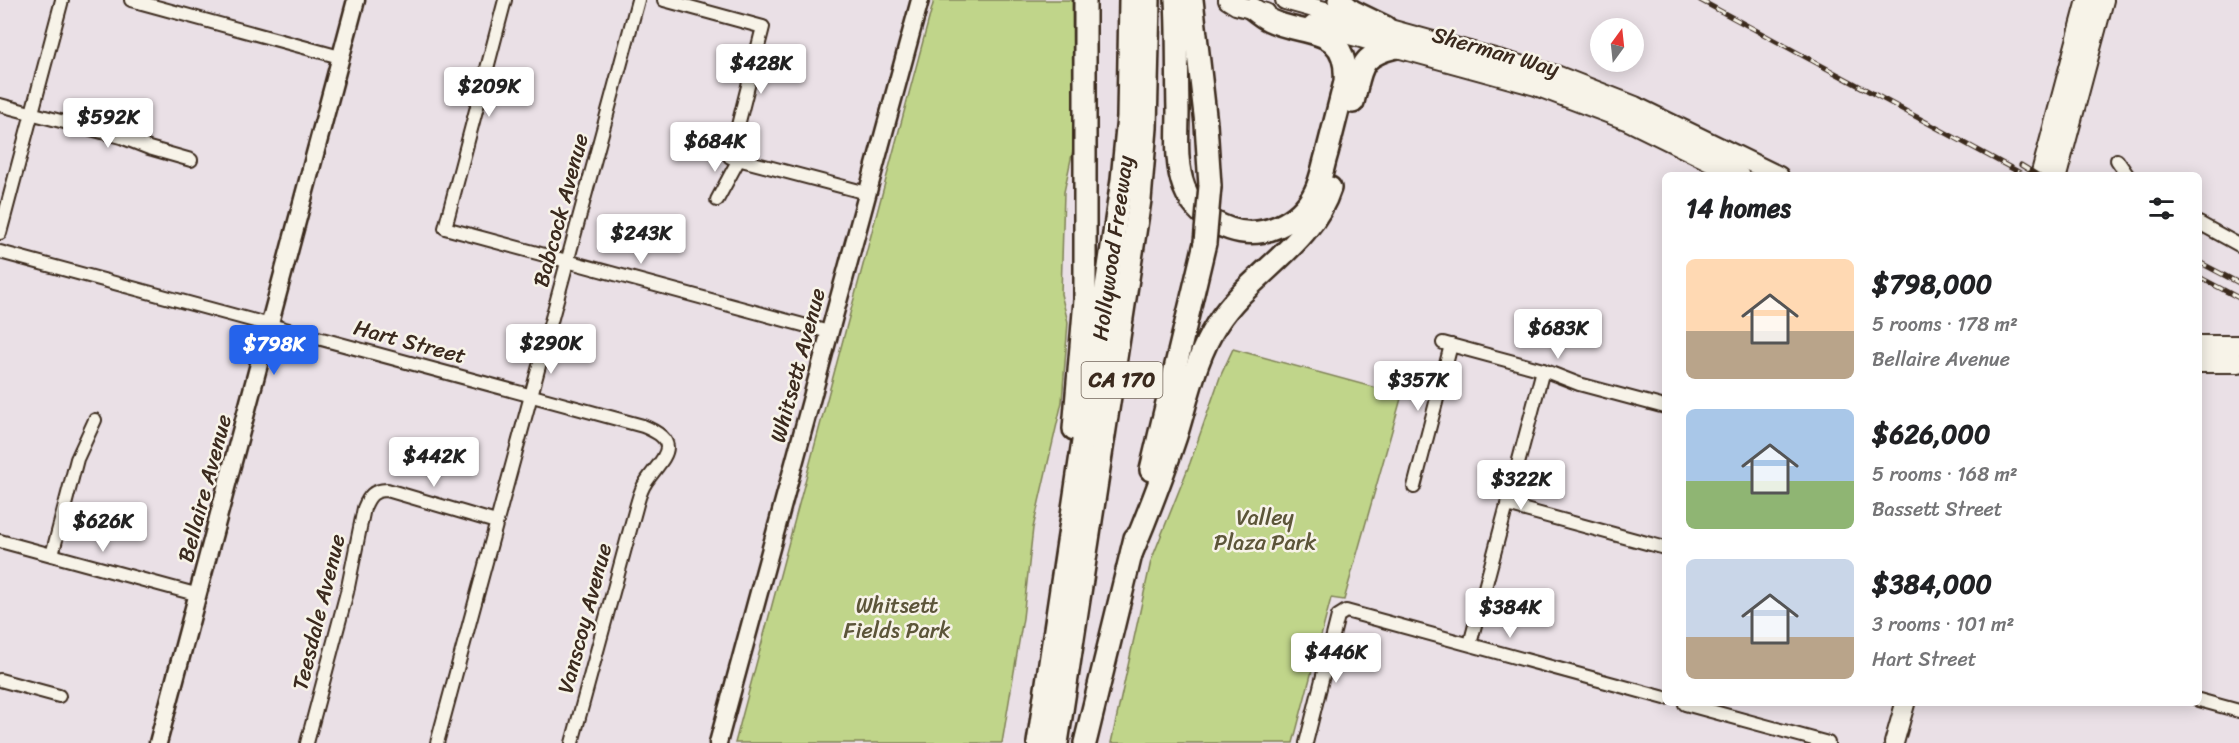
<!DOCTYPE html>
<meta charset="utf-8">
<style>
:root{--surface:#fff;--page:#f6f6f6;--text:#202124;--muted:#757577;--accent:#2563eb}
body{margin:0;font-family:Sriracha,sans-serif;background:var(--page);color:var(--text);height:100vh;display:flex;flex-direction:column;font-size:22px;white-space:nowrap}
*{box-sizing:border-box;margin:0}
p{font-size:20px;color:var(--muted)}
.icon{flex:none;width:33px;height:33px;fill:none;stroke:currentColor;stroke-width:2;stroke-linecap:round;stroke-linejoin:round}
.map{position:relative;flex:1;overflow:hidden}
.details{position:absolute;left:1662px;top:172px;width:540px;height:534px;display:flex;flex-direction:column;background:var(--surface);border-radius:9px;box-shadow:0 3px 15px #0003}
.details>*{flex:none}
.needle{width:39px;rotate:15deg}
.buttons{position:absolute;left:1590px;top:18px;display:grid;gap:12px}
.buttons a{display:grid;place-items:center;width:54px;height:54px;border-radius:50%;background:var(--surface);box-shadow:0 3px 15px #0003;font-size:30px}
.price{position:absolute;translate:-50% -51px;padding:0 14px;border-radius:6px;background:#fff;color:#222;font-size:20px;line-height:39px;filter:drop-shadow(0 2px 3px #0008)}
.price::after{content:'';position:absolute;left:50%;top:36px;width:18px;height:14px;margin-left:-9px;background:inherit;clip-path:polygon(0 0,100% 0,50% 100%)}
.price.selected{background:var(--accent);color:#fff}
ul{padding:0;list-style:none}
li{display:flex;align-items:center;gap:18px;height:150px;padding:0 24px}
li span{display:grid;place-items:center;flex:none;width:168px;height:120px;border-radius:9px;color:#555}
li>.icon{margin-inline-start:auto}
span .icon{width:72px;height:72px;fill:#fffc;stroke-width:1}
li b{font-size:26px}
h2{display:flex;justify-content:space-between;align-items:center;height:72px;padding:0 24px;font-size:26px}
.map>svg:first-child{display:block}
.green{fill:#c0d58a;stroke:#7e8054;stroke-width:1.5}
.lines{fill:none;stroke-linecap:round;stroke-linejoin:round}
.street-casing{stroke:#3b2a1e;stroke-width:16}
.secondary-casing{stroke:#3b2a1e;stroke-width:21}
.primary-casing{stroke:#3b2a1e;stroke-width:22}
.highway-casing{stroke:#3b2a1e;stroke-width:26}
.street{stroke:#f7f3e8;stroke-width:12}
.secondary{stroke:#f7f3e8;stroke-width:16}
.primary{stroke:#f7f3e8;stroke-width:18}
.highway{stroke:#f7f3e8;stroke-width:21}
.rail-casing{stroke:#3b2a1e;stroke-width:5}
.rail{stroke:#f7f3e8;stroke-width:3;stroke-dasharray:9;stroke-linecap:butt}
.highway-bridge-casing{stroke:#3b2a1e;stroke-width:26;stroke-linecap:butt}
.highway-bridge{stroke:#f7f3e8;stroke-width:21}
.labels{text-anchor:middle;stroke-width:5;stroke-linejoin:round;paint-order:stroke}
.shield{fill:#f7f3e8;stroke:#73665b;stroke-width:1.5}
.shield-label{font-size:21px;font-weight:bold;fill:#3b2a1e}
.street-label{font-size:22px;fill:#3b2a1e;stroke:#f7f3e8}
.park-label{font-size:22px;fill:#5c5539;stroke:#f7f3e8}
</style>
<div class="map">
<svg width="2239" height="743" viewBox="0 0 2239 743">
<rect width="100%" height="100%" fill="#eae0e6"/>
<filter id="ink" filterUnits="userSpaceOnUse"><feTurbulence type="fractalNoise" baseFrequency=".0167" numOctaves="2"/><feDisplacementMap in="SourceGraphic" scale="12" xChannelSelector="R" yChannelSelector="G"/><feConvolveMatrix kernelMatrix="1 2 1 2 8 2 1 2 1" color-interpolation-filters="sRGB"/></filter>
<g filter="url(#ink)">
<g class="green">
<path d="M934,0H1072L1073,123L1075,140L1064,192L1061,294L1068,322L1062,402L1033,528L1023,618L1002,743H735Z"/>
<path d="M1233,349L1402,395L1344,600L1331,598L1293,743H1111L1151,561L1190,463L1220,377Z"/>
</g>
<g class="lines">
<g class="street-casing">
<g id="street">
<path d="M131,0L340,57"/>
<path d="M505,0L445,228L829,332"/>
<path d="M664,0L763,27L730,157L867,193"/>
<path d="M0,105L121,137L149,148L191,160"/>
<path d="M2117,160L2128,176"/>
<path d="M717,200L739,159"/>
<path d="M2199,223L2239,245"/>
<path d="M0,233L62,0"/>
<path d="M0,252L643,426C686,443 661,459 646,482C641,489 639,497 637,504L572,743"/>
<path d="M1443,343L1543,370L1579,384L1665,407"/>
<path d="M1414,487L1451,345"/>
<path d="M1507,505L1665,548"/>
<path d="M0,541L199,595"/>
<path d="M52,555L77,459L95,420"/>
<path d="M1470,644L1543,370"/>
<path d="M0,680L59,696"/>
<path d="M2199,700L2239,711"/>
<path d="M1685,704L1828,743"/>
<path d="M307,743L347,592L364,508C369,496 373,490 387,490L496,522"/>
<path d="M437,743L638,0"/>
<path d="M1306,743L1338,616L1346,611L1665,698"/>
</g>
</g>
<g class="secondary-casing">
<g id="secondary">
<path d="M158,743L356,0"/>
<path d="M718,743L920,0"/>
</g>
</g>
<g class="primary-casing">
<g id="primary">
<path d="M1228,0L1236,5L1266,13"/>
<path d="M1285,0L1556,75L1635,106L1779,176"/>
<path d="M1313,25L1536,86L1626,120L1740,176"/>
<path d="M2040,176L2087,0"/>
<path d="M2057,176L2104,0"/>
<path d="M2199,345H2239"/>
<path d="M2199,363H2239"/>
<path d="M1894,743L1905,704"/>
</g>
</g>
<g class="highway-casing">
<g id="highway">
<path d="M1176,0C1178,37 1177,73 1178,110C1178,135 1175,163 1184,187C1192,208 1209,222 1230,229C1262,240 1300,223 1315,192C1321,180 1323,166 1327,153C1333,129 1339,105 1345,82C1349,24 1304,37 1269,20C1263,17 1258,13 1253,9"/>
<path d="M1192,0L1206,124L1210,186"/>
<path d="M1339,0L1352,11L1385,27"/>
<path d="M1353,102C1362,68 1358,56 1396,47"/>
<path d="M1074,429L1085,300V0"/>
<path d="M1151,470L1205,243"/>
<path d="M1132,552C1148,514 1163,475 1176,436C1188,398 1195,358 1217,324C1249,274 1312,245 1330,188"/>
<path d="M1038,743L1122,180L1128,117L1130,0"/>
<path d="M1057,743L1140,200L1146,128L1149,0"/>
<path d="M1085,743L1135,538"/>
</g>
</g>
<use href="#street" class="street"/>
<use href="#secondary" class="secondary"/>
<use href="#primary" class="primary"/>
<use href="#highway" class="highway"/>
<g class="rail-casing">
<g id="rail">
<path d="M1700,0L2026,176"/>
<path d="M2021,165L2039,176"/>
<path d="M2199,262L2239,283"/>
<path d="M2199,277L2239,298"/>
</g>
</g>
<use href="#rail" class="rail"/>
<g class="highway-bridge-casing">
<path id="highway-bridge" d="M1205,243L1210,186"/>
</g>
<use href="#highway-bridge" class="highway-bridge"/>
</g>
</g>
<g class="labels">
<rect class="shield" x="1081.5" y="362" width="81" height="36" rx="4.5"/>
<g class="shield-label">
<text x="1122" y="387">CA 170</text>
</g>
<g class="street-label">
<text transform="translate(1496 51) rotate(16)" y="8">Sherman Way</text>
<text transform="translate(560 210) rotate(-75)" y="8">Babcock Avenue</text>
<text transform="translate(1112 248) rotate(-82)" y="8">Hollywood Freeway</text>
<text transform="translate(410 341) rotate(15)" y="8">Hart Street</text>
<text transform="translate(797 365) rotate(-75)" y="8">Whitsett Avenue</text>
<text transform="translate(204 488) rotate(-75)" y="8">Bellaire Avenue</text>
<text transform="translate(318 612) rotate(-76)" y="8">Teesdale Avenue</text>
<text transform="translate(584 618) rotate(-75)" y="8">Vanscoy Avenue</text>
</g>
<g class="park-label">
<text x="1265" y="525">Valley<tspan x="1265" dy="25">Plaza Park</tspan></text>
<text x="897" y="613">Whitsett<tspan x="897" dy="25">Fields Park</tspan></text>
</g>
</g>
</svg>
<div class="buttons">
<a><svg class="needle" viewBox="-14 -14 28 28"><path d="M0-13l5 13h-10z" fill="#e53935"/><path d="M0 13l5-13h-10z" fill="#757577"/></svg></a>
</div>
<b class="price" style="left:761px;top:95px">$428K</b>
<b class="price" style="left:489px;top:118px">$209K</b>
<b class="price" style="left:108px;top:149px">$592K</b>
<b class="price" style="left:715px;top:173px">$684K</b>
<b class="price" style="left:641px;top:265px">$243K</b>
<b class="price" style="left:1558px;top:360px">$683K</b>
<b class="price" style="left:551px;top:375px">$290K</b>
<b class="price selected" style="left:274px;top:376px">$798K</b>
<b class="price" style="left:1418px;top:412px">$357K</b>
<b class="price" style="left:434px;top:488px">$442K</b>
<b class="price" style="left:1521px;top:511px">$322K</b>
<b class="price" style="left:103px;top:553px">$626K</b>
<b class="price" style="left:1510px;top:639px">$384K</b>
<b class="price" style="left:1336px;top:684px">$446K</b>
<section class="details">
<h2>14 homes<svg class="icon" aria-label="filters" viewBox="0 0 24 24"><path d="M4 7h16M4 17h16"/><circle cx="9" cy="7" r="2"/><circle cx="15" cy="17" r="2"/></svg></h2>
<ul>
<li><span style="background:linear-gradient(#ffd9b3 60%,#b9a48a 0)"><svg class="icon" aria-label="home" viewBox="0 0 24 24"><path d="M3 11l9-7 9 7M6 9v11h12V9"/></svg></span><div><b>$798,000</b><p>5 rooms · 178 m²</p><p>Bellaire Avenue</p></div></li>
<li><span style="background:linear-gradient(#a9c7e8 60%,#8fb573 0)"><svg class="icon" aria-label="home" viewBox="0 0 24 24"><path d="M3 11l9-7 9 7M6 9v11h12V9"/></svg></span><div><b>$626,000</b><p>5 rooms · 168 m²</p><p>Bassett Street</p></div></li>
<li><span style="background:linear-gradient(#c9d6e8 65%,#b9a48a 0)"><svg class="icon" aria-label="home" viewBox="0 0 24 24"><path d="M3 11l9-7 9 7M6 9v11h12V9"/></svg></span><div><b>$384,000</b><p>3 rooms · 101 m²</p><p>Hart Street</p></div></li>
</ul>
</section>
</div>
